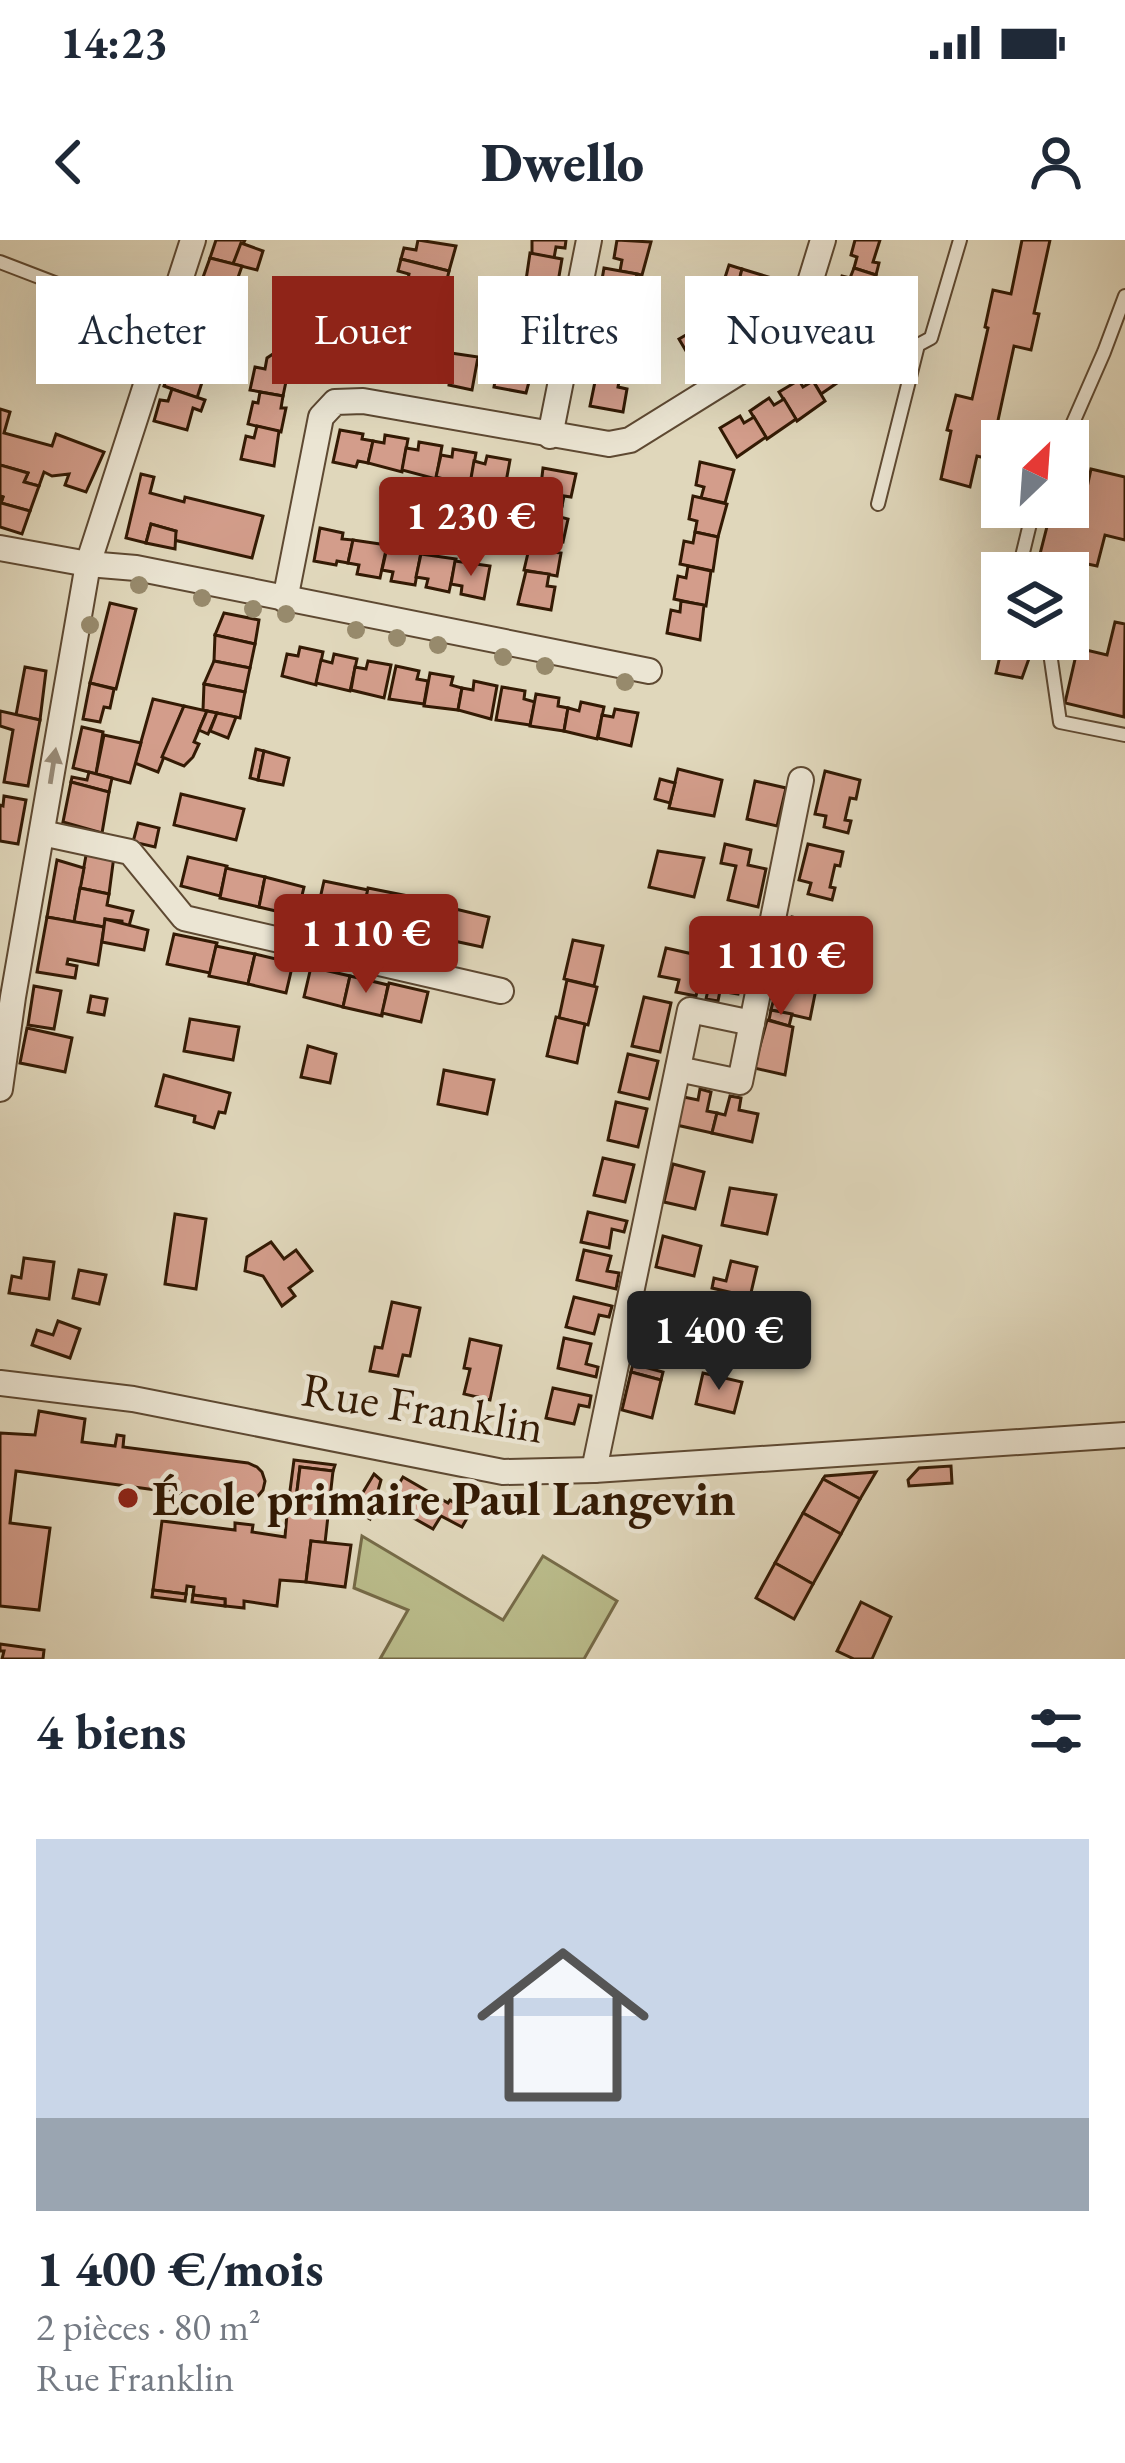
<!DOCTYPE html>
<html lang="fr">
<meta charset="utf-8">
<style>
:root{--surface:#fff;--page:#f6f6f7;--text:#1f2937;--muted:#747a83;--accent:#8f2418}
body{margin:0;font-family:"EB Garamond",serif;background:var(--page);color:var(--text);height:100vh;display:flex;flex-direction:column;font-size:45px;white-space:nowrap}
*{box-sizing:border-box;margin:0}
p{font-size:39px;color:var(--muted)}
.icon{flex:none;width:66px;height:66px;fill:none;stroke:currentColor;stroke-width:2;stroke-linecap:round;stroke-linejoin:round}
.map{position:relative;height:1419px;overflow:hidden}
.sheet{display:flex;flex-direction:column;background:var(--surface);flex:1}
.sheet>*{flex:none}
.hud{position:absolute;left:36px;top:36px;width:1053px;height:108px;display:flex;gap:24px}
.needle{width:78px;rotate:25deg}
.fabs{position:absolute;left:981px;top:180px;display:grid;gap:24px}
.fabs a{display:grid;place-items:center;width:108px;height:108px;border-radius:0px;background:var(--surface);box-shadow:0 12px 48px #0002;font-size:60px}
.price{position:absolute;translate:-50% -102px;padding:0 27px;border-radius:12px;background:var(--accent);color:#fff;font-size:39px;line-height:78px;filter:drop-shadow(0 3px 6px #0008)}
.price::after{content:'';position:absolute;left:50%;top:72px;width:36px;height:27px;margin-left:-18px;background:inherit;clip-path:polygon(0 0,100% 0,50% 100%)}
.price.current{background:#222;color:#fff}
ul{padding:0;list-style:none}
li{display:grid;align-content:center;gap:24px;height:636px;padding:0 36px}
li span{display:grid;place-items:center;height:372px;border-radius:0px;color:#555}
li>.icon{margin-inline-start:auto}
span .icon{width:216px;height:216px;fill:#fffc;stroke-width:1}
li b{font-size:51px}
h2{display:flex;justify-content:space-between;align-items:center;height:144px;padding:0 36px;font-size:51px}
.chip{padding:0 42px;border-radius:0px;background:var(--surface);box-shadow:0 12px 48px #0002;font-size:42px;line-height:108px}
.chip.current{background:var(--accent);color:#fff}
.status{display:flex;justify-content:space-between;align-items:center;height:84px;padding:0 60px;background:var(--surface);direction:ltr}
.status svg{height:33px;fill:currentColor}
header{display:flex;justify-content:space-between;align-items:center;height:156px;padding:0 36px;background:var(--surface);font-size:54px;font-weight:800}
.map>svg:first-child{display:block}
.green{fill:#babc8b;stroke:#766b48;stroke-width:3}
.building{fill:#d39d8b;stroke:#331a04;stroke-width:3}
.lines{fill:none;stroke-linecap:round;stroke-linejoin:round}
.lane-casing{stroke:#5e4932;stroke-width:16}
.street-casing{stroke:#5e4932;stroke-width:28}
.lane{stroke:#ebe5d3;stroke-width:12}
.street{stroke:#ebe5d3;stroke-width:24}
.tree{fill:#978a6c}
.oneway{fill:#988a76}
.poi-dot{fill:#8f2418;stroke:#ebe5d3;stroke-width:4.5}
.labels{text-anchor:middle;stroke-width:9;stroke-linejoin:round;paint-order:stroke}
.street-label{font-size:48px;fill:#331a04;stroke:#ebe5d3}
.poi-label{font-size:48px;font-weight:bold;fill:#331a04;stroke:#ebe5d3;text-anchor:start}
</style>
<div class="status"><b>14:23</b><svg viewBox="0 0 49 12"><path d="M0 12V9h3v3zM5 12V6h3v6zM10 12V3h3v9zM15 12V0h3v12zM26 1h20v11H26zM47 4h2v5h-2z"/></svg></div>
<header><svg class="icon" aria-label="back" viewBox="0 0 24 24"><path d="M15 5l-7 7 7 7"/></svg>Dwello<svg class="icon" aria-label="person" viewBox="0 0 24 24"><circle cx="12" cy="8" r="4"/><path d="M4 21q1-7 8-7t8 7"/></svg></header>
<div class="map">
<svg width="1125" height="1419" viewBox="0 0 1125 1419">
<rect width="100%" height="100%" fill="#e0d7bb"/>
<filter id="stains"><feTurbulence type="fractalNoise" baseFrequency=".00167" numOctaves="4"/><feColorMatrix values="0 0 0 0 .2 0 0 0 0 .09 0 0 0 0 .02 0 0 0 .5 -.17"/></filter>
<radialGradient id="worn" r=".72"><stop offset=".6" stop-color="#630" stop-opacity="0"/><stop offset="1" stop-color="#630" stop-opacity=".3"/></radialGradient>
<path class="green" d="M362,1296L503,1380L543,1316L617,1361L584,1419H380L408,1370L354,1348Z"/>
<g class="building">
<path d="M216,0H245L233,24L210,18Z"/>
<path d="M418,0L456,6L449,31L401,19L404,8L416,10Z"/>
<path d="M532,0H566L565,8L556,7L554,18L532,14Z"/>
<path d="M617,0L651,2L642,35L620,31L622,20L614,18Z"/>
<path d="M855,0H880L873,22L879,23L876,35L854,28L857,17L851,15Z"/>
<path d="M1022,0H1050L1034,73L1039,74L1031,110L1014,106L997,185L1002,186L994,220L977,216L970,247L941,239L951,191L947,190L956,155L972,159L988,88L985,87L993,50L1011,54Z"/>
<path d="M241,3L263,11L257,30L233,24Z"/>
<path d="M530,13L562,19L558,42L550,41L548,52L525,47Z"/>
<path d="M210,18L242,26L234,49L242,53L238,64L206,52L209,42L202,40Z"/>
<path d="M401,19L449,31L443,57L406,48L409,34L398,31Z"/>
<path d="M729,25L742,29L734,62L722,47Z"/>
<path d="M604,28L637,34L629,68L605,63L607,52L600,51Z"/>
<path d="M854,28L876,35L867,68L835,58L842,36L850,38Z"/>
<path d="M742,29L775,39L767,61L760,59L751,88L743,92L748,101L728,113L721,102L711,107L716,116L696,128L679,99L710,81L711,84L731,72Z"/>
<path d="M525,47L548,52L545,63L554,64L549,87L517,81Z"/>
<path d="M206,52L238,64L235,75L226,72L219,93L187,82L194,60L202,63Z"/>
<path d="M843,61L866,67L857,101L825,91L832,69L840,72Z"/>
<path d="M605,63L629,68L624,102L591,96L595,73L603,74Z"/>
<path d="M519,81L541,86L539,97L547,98L543,121L510,115Z"/>
<path d="M187,82L219,93L212,114L220,117L216,128L183,117L187,106L179,103Z"/>
<path d="M313,86L335,90L329,123L306,119L298,125L285,106L301,94L311,96Z"/>
<path d="M335,92L370,97L364,130L341,125L342,118L331,115Z"/>
<path d="M377,97L411,102L404,135L381,131L383,122L372,120Z"/>
<path d="M599,97L622,101L617,136L584,129L589,106L597,108Z"/>
<path d="M410,104L445,110L438,142L415,138L416,129L406,127Z"/>
<path d="M285,106L298,125L288,132L283,156L250,150L255,127L265,129L267,118Z"/>
<path d="M822,111L826,117L836,111L850,134L821,154L802,122Z"/>
<path d="M444,112L478,117L472,150L449,145L450,137L439,134Z"/>
<path d="M512,115L535,120L526,153L494,147L498,124L510,126Z"/>
<path d="M183,117L216,128L212,139L204,136L197,158L164,146L172,124L180,127Z"/>
<path d="M597,132L620,136L618,147L627,149L623,172L590,166Z"/>
<path d="M799,140L803,147L813,141L825,161L797,181L779,152Z"/>
<path d="M172,149L205,160L201,171L193,168L187,190L154,181L160,160L168,161Z"/>
<path d="M260,152L283,156L281,168H286L281,192L248,184L253,162L258,163Z"/>
<path d="M769,158L774,165L784,159L796,179L767,199L750,171Z"/>
<path d="M0,169L10,172L4,193L52,206L56,194L104,212L86,252L65,245L69,234L52,236L44,232L39,246L24,242L28,233L0,225Z"/>
<path d="M740,176L744,183L754,177L766,197L737,217L720,188Z"/>
<path d="M257,186L279,191L274,226L241,219L246,196L254,198Z"/>
<path d="M340,190L363,194L362,199L373,201L368,223L358,221L356,227L333,222Z"/>
<path d="M385,195L408,199L402,232L368,223L373,201L384,203Z"/>
<path d="M419,202L442,206L436,239L402,230L406,208L418,210Z"/>
<path d="M453,209L476,213L470,246L436,237L441,215L452,217Z"/>
<path d="M487,216L510,220L504,253L470,244L474,221L485,224Z"/>
<path d="M700,222L734,230L725,263L701,258L704,247L696,245Z"/>
<path d="M0,225L28,233L24,242L39,246L30,271L1,263L3,257L0,256Z"/>
<path d="M543,228L576,234L571,257L564,256L562,266L539,262Z"/>
<path d="M1091,229L1125,237V300L1105,295L1097,326L1040,314L1052,267H1068V258L1084,262Z"/>
<path d="M141,234L154,237L150,253L184,262L185,257L263,276L252,318L174,300L176,291L151,284L146,303L126,298Z"/>
<path d="M0,256L3,257L1,263L30,271L22,294L0,287Z"/>
<path d="M693,256L727,264L718,297L695,292L697,281L689,279Z"/>
<path d="M539,262L562,266L560,277L568,279L563,302L530,296Z"/>
<path d="M151,284L176,291L175,309L146,303Z"/>
<path d="M320,288L343,293L342,299L353,300L348,323L337,321L336,325L314,321Z"/>
<path d="M695,292L718,297L713,331L680,324L684,301L693,303Z"/>
<path d="M532,296L555,300L553,312L561,313L557,336L524,330Z"/>
<path d="M353,300L387,305L380,338L357,334L359,325L348,323Z"/>
<path d="M387,308L421,312L415,345L391,341L393,332L382,330Z"/>
<path d="M421,314L456,319L449,352L426,347L428,339L416,337Z"/>
<path d="M455,321L490,326L484,359L461,354L462,346L451,344Z"/>
<path d="M688,326L711,331L706,366L674,359L678,336L686,338Z"/>
<path d="M526,331L549,334L547,346L555,347L551,370L518,364Z"/>
<path d="M681,361L704,365L700,400L667,393L671,370L680,372Z"/>
<path d="M110,363L136,369L116,449L90,443Z"/>
<path d="M224,373L259,380L255,404L215,395Z"/>
<path d="M1115,382L1125,384L1124,477L1065,463L1076,415L1080,416L1082,409L1107,415Z"/>
<path d="M215,395L255,404L250,428L214,421Z"/>
<path d="M1004,399H1036L1022,438L996,433Z"/>
<path d="M300,407L323,412L316,445L282,436L287,414L298,416Z"/>
<path d="M334,414L357,419L350,451L316,443L321,420L332,423Z"/>
<path d="M214,421L250,428L245,452L204,444Z"/>
<path d="M368,421L391,425L384,458L351,450L355,427L366,429Z"/>
<path d="M396,426L419,431L417,439L428,441L424,464L389,459Z"/>
<path d="M25,427L46,431L40,480L16,475Z"/>
<path d="M430,433L453,437L451,445L462,448L458,470L424,466Z"/>
<path d="M474,441L497,446L491,479L458,470L462,448L473,450Z"/>
<path d="M90,443L114,449L110,468L104,467L100,482L83,479Z"/>
<path d="M204,444L245,452L240,478L203,470Z"/>
<path d="M502,447L525,451L524,459L535,462L530,485L496,480Z"/>
<path d="M536,454L559,458L558,466L568,468L564,491L530,486Z"/>
<path d="M153,459L184,466L158,532L135,523Z"/>
<path d="M581,462L604,467L597,499L564,491L568,468L579,471Z"/>
<path d="M184,466L207,471L194,502L199,504L193,517L184,526L162,517Z"/>
<path d="M615,469L638,473L631,506L598,498L602,475L613,477Z"/>
<path d="M0,471L40,480L28,546L4,542L13,490L0,486Z"/>
<path d="M207,471L217,473L208,494L199,490Z"/>
<path d="M217,473L236,477L228,498L210,491Z"/>
<path d="M82,487L103,492L96,534L73,528Z"/>
<path d="M104,495L141,503L130,543L96,534Z"/>
<path d="M256,509L264,511L258,540L250,538Z"/>
<path d="M264,511L289,518L283,545L258,540Z"/>
<path d="M678,529L722,540L714,576L669,568Z"/>
<path d="M825,531L860,540L856,559L850,558L845,580L851,581L848,593L824,587L826,576L815,574Z"/>
<path d="M89,532L112,538L109,552L71,542L72,537L87,540Z"/>
<path d="M660,539L675,543L670,563L655,559Z"/>
<path d="M755,541L786,548L777,586L747,579Z"/>
<path d="M71,542L109,552L102,593L63,582Z"/>
<path d="M181,554L244,569L236,600L174,585Z"/>
<path d="M4,556L26,560L18,604L0,601V565L3,566Z"/>
<path d="M138,583L159,588L155,607L133,602Z"/>
<path d="M725,604L751,610L748,625L766,629L758,667L728,660L736,626L721,623Z"/>
<path d="M808,604L843,612L840,626L835,625L830,647L835,648L832,660L808,654L811,643L799,640Z"/>
<path d="M87,610L114,616L109,654L80,648Z"/>
<path d="M658,611L704,618L694,657L649,647Z"/>
<path d="M188,617L227,626L220,656L181,646Z"/>
<path d="M57,620L84,628L74,682L47,677Z"/>
<path d="M226,628L265,637L259,667L220,658Z"/>
<path d="M265,637L304,647L297,676L259,667Z"/>
<path d="M324,641L368,650L361,681L317,672Z"/>
<path d="M80,648L109,654L107,665L133,671L129,686L122,685V681L105,679L104,687L74,682Z"/>
<path d="M368,648L408,656L401,687L362,678Z"/>
<path d="M408,656L447,665L440,695L401,687Z"/>
<path d="M447,667L489,677L482,707L440,698Z"/>
<path d="M47,677L104,687L98,725L68,719L67,724L77,726L75,738L37,732Z"/>
<path d="M792,677L822,684L817,706L822,707L819,719L795,714L798,703L787,700Z"/>
<path d="M105,679L148,690L144,710L102,702Z"/>
<path d="M174,694L217,703L210,733L167,724Z"/>
<path d="M573,700L603,706L594,746L564,739Z"/>
<path d="M216,706L255,714L248,744L209,736Z"/>
<path d="M666,708L697,715L692,735L701,737L696,756L676,752L679,740L659,736Z"/>
<path d="M255,714L293,723L286,753L248,744Z"/>
<path d="M715,719L745,726L738,754L720,751L718,761L706,759Z"/>
<path d="M311,727L350,736L343,767L304,757Z"/>
<path d="M350,736L388,745L382,776L343,767Z"/>
<path d="M567,740L597,747L588,785L559,778Z"/>
<path d="M389,743L428,752L421,782L382,773Z"/>
<path d="M789,743L816,749L810,779L771,770L774,758L785,761Z"/>
<path d="M34,746L61,751L54,789L28,785Z"/>
<path d="M91,756L107,759L104,775L88,772Z"/>
<path d="M644,757L671,763L660,812L632,806Z"/>
<path d="M771,770L792,774L789,786L769,780Z"/>
<path d="M556,777L585,784L577,823L547,816Z"/>
<path d="M190,779L239,787L233,820L184,811Z"/>
<path d="M767,780L793,787L785,835L754,828Z"/>
<path d="M27,788L72,798L65,832L20,823Z"/>
<path d="M308,806L336,814L330,843L301,837Z"/>
<path d="M628,814L658,821L649,859L619,852Z"/>
<path d="M444,830L494,840L487,874L438,864Z"/>
<path d="M164,835L230,853L225,873L219,872L214,888L194,882L195,876L156,866Z"/>
<path d="M700,849L711,852L707,871L717,873L712,893L672,884L679,856L698,860Z"/>
<path d="M730,856L741,858L739,870L758,874L752,902L712,893L717,873L725,875Z"/>
<path d="M616,862L647,869L638,907L608,900Z"/>
<path d="M603,918L634,925L625,962L594,955Z"/>
<path d="M673,924L704,932L695,969L664,962Z"/>
<path d="M730,948L776,955L767,994L722,985Z"/>
<path d="M588,972L627,981L624,992L612,989L609,1008L581,1002Z"/>
<path d="M175,974L206,979L196,1049L165,1044Z"/>
<path d="M663,996L701,1006L694,1036L656,1027Z"/>
<path d="M271,1002L284,1019L296,1010L312,1031L289,1048L295,1056L282,1066L263,1036L245,1031L247,1017Z"/>
<path d="M584,1010L611,1016L607,1031L619,1033L616,1049L577,1040Z"/>
<path d="M24,1018L54,1022L49,1059L9,1053L12,1036L21,1038Z"/>
<path d="M731,1021L757,1027L750,1057L712,1048L714,1038L726,1041Z"/>
<path d="M79,1030L106,1035L99,1064L73,1058Z"/>
<path d="M574,1057L612,1066L609,1077L599,1075L594,1094L566,1087Z"/>
<path d="M392,1062L420,1068L410,1116L403,1115L398,1136L370,1131L375,1107L382,1108Z"/>
<path d="M647,1063L685,1072L678,1103L639,1094Z"/>
<path d="M708,1066L747,1074L739,1105L712,1098L716,1079L705,1076Z"/>
<path d="M58,1081L80,1089L70,1118L32,1105L37,1090L53,1095Z"/>
<path d="M639,1094L670,1101L669,1110L637,1103Z"/>
<path d="M564,1098L591,1104L586,1124L598,1127L596,1137L558,1128Z"/>
<path d="M470,1099L501,1106L490,1160L464,1154L470,1129L464,1128Z"/>
<path d="M633,1124L663,1132L661,1140L631,1132Z"/>
<path d="M631,1132L661,1140L652,1178L622,1170Z"/>
<path d="M703,1133L742,1142L734,1173L696,1164Z"/>
<path d="M553,1148L591,1156L589,1167L579,1165L574,1184L546,1178Z"/>
<path d="M39,1171L85,1179L82,1202L115,1206L117,1195L124,1196L123,1207L248,1223L257,1227L262,1232L265,1241L263,1250L258,1256L244,1262L16,1231L10,1283L50,1288L39,1370L0,1366V1193L35,1195Z"/>
<path d="M294,1220L335,1225L333,1231L300,1227L294,1275L287,1274Z"/>
<path d="M951,1226L952,1243L909,1246L908,1240L919,1228Z"/>
<path d="M300,1227L333,1231L325,1303L311,1301L306,1342L280,1340L277,1366L244,1361V1368L225,1366V1359L193,1355L194,1347L187,1346L186,1354L153,1350L162,1281L235,1290V1283L253,1285L252,1292L285,1297L287,1274L294,1275Z"/>
<path d="M876,1232L860,1259L823,1239L825,1236Z"/>
<path d="M374,1234L381,1240L370,1279L353,1269Z"/>
<path d="M403,1237L448,1263L450,1260L470,1273L462,1287L441,1276L433,1289L387,1263Z"/>
<path d="M823,1239L860,1259L841,1294L803,1273Z"/>
<path d="M803,1273L841,1294L813,1344L775,1323Z"/>
<path d="M311,1301L351,1305L345,1347L306,1342Z"/>
<path d="M775,1323L813,1344L794,1379L756,1358Z"/>
<path d="M153,1350L186,1354L185,1361L152,1357Z"/>
<path d="M193,1355L225,1359V1366L192,1362Z"/>
<path d="M861,1362L891,1377L872,1419H854L837,1411Z"/>
<path d="M0,1404L44,1410L43,1419H2L4,1411H0Z"/>
</g>
<g class="lines">
<g class="lane-casing">
<g id="lane">
<path d="M0,22L164,85"/>
<path d="M1065,201L1104,112L1125,56"/>
<path d="M878,264L918,105L931,98L960,0"/>
<path d="M1018,333L1034,267"/>
<path d="M1048,399L1060,482L1125,495"/>
</g>
</g>
<g class="street-casing">
<g id="street">
<path d="M550,196L589,0"/>
<path d="M0,308L88,324L136,328L649,431"/>
<path d="M285,360L321,177L335,162L363,161L609,204L630,200L778,108L807,52L823,0"/>
<path d="M42,593L130,612L184,678L501,751"/>
<path d="M678,829L740,842L801,540"/>
<path d="M0,849L13,757L88,324L193,0"/>
<path d="M0,1143L133,1159L503,1232L594,1230L1125,1195"/>
<path d="M594,1230L690,770L752,783"/>
</g>
</g>
<use href="#lane" class="lane"/>
<use href="#street" class="street"/>
</g>
<g class="tree">
<circle cx="139" cy="345" r="9"/>
<circle cx="202" cy="358" r="9"/>
<circle cx="253" cy="369" r="9"/>
<circle cx="286" cy="374" r="9"/>
<circle cx="90" cy="385" r="9"/>
<circle cx="356" cy="390" r="9"/>
<circle cx="397" cy="398" r="9"/>
<circle cx="438" cy="405" r="9"/>
<circle cx="503" cy="417" r="9"/>
<circle cx="545" cy="426" r="9"/>
<circle cx="625" cy="442" r="9"/>
</g>
<defs><path id="oneway-solid" d="M-6-.8H1V-3.2L6.5 0L1 3.2V.8H-6Z" transform="scale(3)"/></defs>
<use class="oneway" href="#oneway-solid" transform="translate(53 526) rotate(-81)"/>
<circle class="poi-dot" cx="128" cy="1258" r="12"/>
<g class="labels">
<g class="street-label">
<text transform="translate(423 1167) rotate(9)" y="17">Rue Franklin</text>
</g>
<g class="poi-label">
<text x="152" y="1275">École primaire Paul Langevin</text>
</g>
</g>
<rect width="100%" height="100%" filter="url(#stains)"/>
<rect width="100%" height="100%" fill="url(#worn)"/>
</svg>
<div class="fabs">
<a><svg class="needle" viewBox="-14 -14 28 28"><path d="M0-13l5 13h-10z" fill="#e53935"/><path d="M0 13l5-13h-10z" fill="#747a83"/></svg></a>
<a><svg class="icon" aria-label="layers" viewBox="0 0 24 24"><path d="M12 4l9 5-9 5-9-5zM3 14l9 5 9-5"/></svg></a>
</div>
<b class="price" style="left:471px;top:339px">1 230 €</b>
<b class="price" style="left:366px;top:756px">1 110 €</b>
<b class="price" style="left:781px;top:778px">1 110 €</b>
<b class="price current" style="left:719px;top:1153px">1 400 €</b>
<div class="hud">
<a class="chip">Acheter</a>
<a class="chip current">Louer</a>
<a class="chip">Filtres</a>
<a class="chip">Nouveau</a>
</div>
</div>
<section class="sheet">
<h2>4 biens<svg class="icon" aria-label="filters" viewBox="0 0 24 24"><path d="M4 7h16M4 17h16"/><circle cx="9" cy="7" r="2"/><circle cx="15" cy="17" r="2"/></svg></h2>
<ul>
<li><span style="background:linear-gradient(#c9d6e8 75%,#9aa5b1 0)"><svg class="icon" aria-label="home" viewBox="0 0 24 24"><path d="M3 11l9-7 9 7M6 9v11h12V9"/></svg></span><div><b>1 400 €/mois</b><p>2 pièces · 80 m²</p><p>Rue Franklin</p></div></li>
</ul>
</section>
